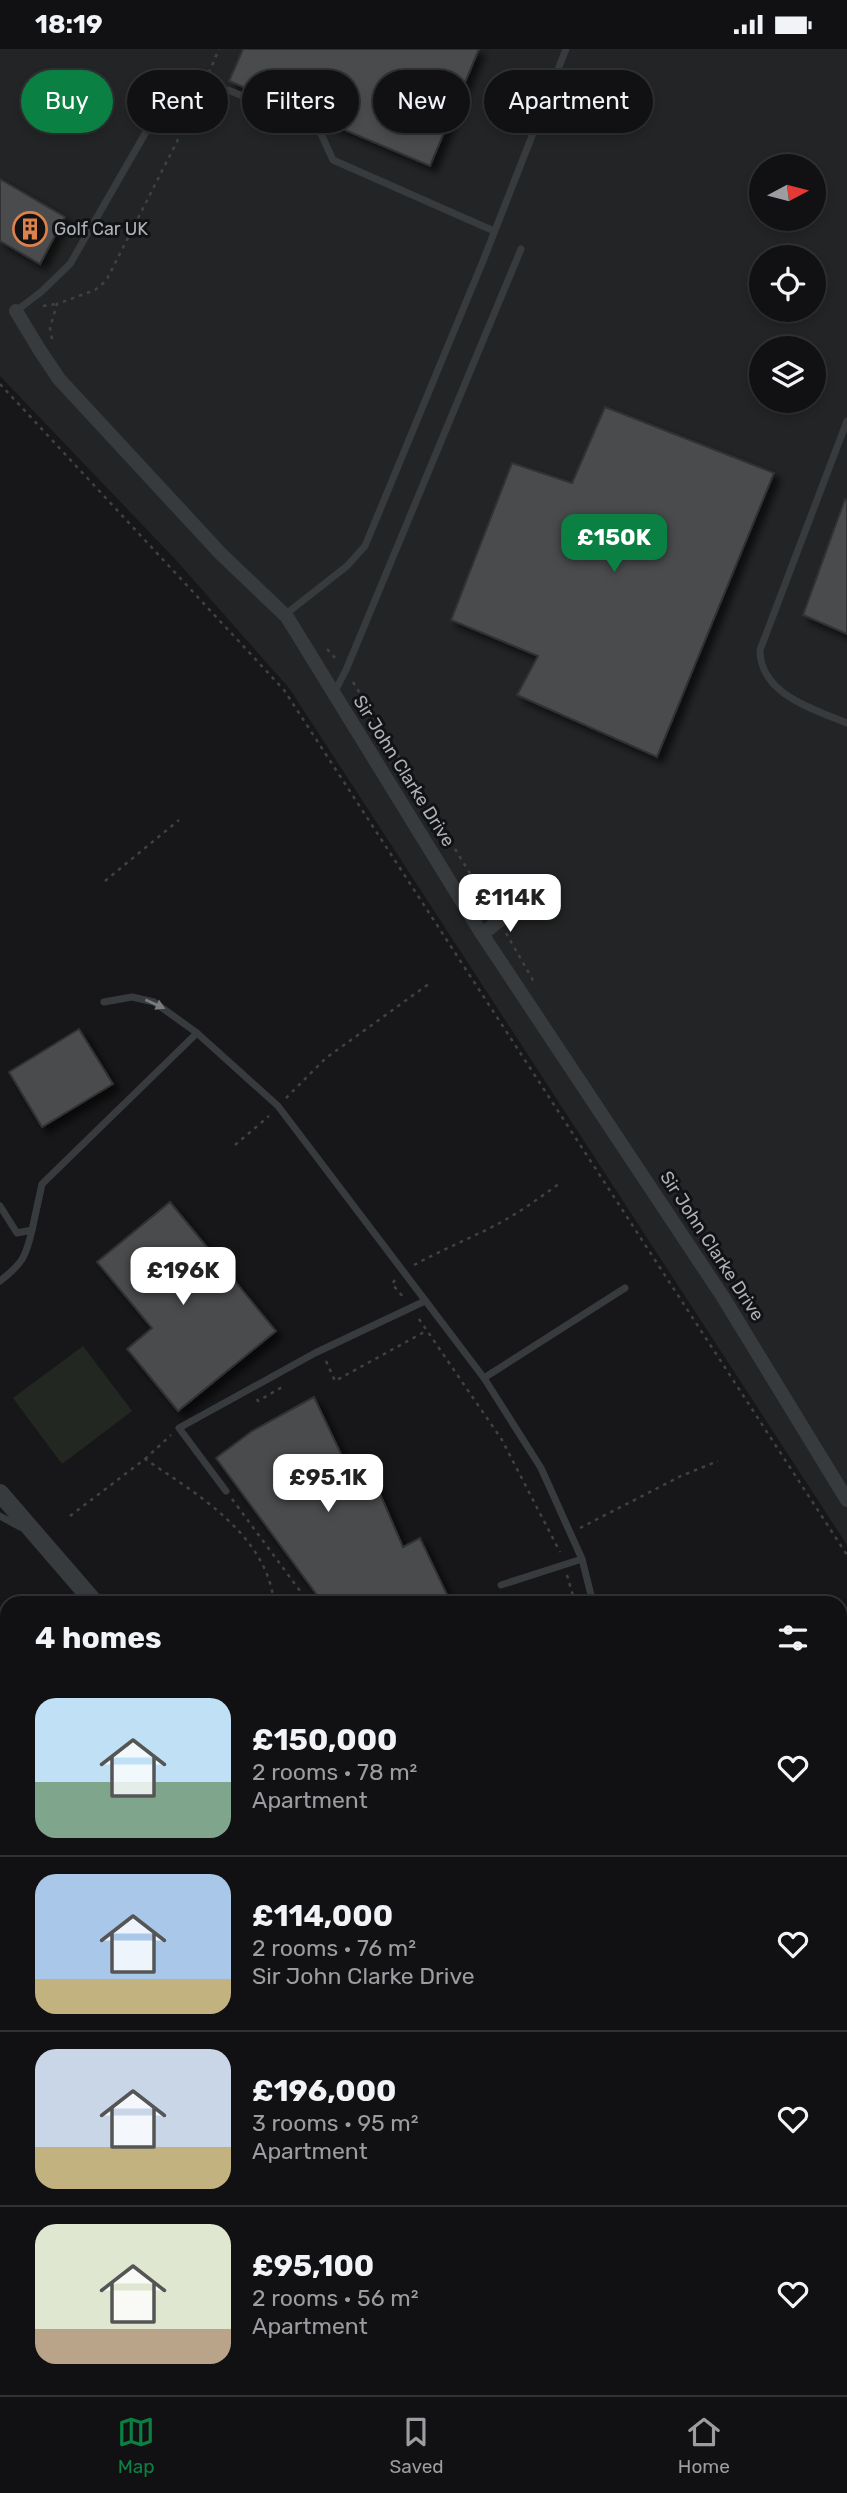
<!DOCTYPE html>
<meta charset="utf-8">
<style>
:root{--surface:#111113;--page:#1a1a1c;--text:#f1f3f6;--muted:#9c9da0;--line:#303133;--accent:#0b8043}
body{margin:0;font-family:Rubik,sans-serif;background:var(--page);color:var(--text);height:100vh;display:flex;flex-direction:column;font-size:26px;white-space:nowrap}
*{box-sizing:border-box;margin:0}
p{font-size:23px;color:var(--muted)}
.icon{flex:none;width:38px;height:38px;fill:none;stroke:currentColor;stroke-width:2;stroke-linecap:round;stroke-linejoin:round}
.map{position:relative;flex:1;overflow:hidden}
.side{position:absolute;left:0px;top:1547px;width:847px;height:800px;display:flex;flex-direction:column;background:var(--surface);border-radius:21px 21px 0 0;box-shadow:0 4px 10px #0003,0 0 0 2px var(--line)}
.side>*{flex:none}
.guide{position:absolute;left:21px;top:21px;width:805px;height:63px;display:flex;gap:14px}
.needle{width:46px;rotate:83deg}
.buttons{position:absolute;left:749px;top:105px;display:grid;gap:14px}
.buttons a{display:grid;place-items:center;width:77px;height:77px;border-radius:50%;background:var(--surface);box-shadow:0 4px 10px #0003,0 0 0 2px var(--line);font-size:35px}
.price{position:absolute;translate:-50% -60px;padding:0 16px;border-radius:14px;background:#fff;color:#222;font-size:23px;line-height:46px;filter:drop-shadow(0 2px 4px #0008)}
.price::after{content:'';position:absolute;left:50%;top:42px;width:21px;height:16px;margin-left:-10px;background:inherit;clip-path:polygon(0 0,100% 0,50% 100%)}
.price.current{background:var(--accent);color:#fff}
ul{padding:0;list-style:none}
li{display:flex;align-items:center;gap:21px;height:175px;padding:0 35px}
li+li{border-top:2px solid var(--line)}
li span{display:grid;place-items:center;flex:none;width:196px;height:140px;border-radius:21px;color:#555}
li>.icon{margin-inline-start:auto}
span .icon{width:84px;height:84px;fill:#fffc;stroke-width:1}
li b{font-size:30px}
h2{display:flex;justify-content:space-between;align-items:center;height:84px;padding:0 35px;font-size:30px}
.tag{padding:0 24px;border-radius:32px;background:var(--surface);box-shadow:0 4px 10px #0003,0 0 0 2px var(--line);font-size:24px;line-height:63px}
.tag.current{background:var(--accent);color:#fff}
.status{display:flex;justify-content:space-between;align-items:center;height:49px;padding:0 35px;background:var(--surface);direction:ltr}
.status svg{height:19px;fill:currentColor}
.menu{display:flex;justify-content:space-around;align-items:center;height:98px;border-top:2px solid var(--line);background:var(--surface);font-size:19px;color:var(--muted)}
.menu a{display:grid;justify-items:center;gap:4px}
.menu .current{color:var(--accent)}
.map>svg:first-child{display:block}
.built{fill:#232425;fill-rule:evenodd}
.green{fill:#222821}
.building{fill:#494b4d;stroke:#313234;stroke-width:2;filter:url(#shadow)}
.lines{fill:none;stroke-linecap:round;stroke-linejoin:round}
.path{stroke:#3f4244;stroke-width:2.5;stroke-dasharray:3.5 5;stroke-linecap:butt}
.service{stroke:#383b3d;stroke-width:7}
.minor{stroke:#383b3d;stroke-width:14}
.tertiary{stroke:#383b3d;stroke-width:18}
.oneway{fill:#777c80}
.labels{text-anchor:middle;stroke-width:6;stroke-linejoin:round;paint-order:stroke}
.poi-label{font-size:18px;fill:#abb2b7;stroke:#121214;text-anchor:start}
.street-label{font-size:18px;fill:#abb2b7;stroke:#121214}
</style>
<div class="status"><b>18:19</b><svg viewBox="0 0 49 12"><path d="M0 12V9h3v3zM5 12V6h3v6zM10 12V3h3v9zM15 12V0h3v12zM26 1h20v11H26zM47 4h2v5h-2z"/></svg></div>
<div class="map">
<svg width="847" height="2346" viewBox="0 0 847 2346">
<defs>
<filter id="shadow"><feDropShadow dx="6" dy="6" stdDeviation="3.5" flood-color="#0009"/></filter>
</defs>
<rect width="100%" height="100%" fill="#171719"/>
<g class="built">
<path d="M0,0H847V1496L289,639L175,510L0,327ZM761,117H814V170H761ZM761,208H814V261H761ZM761,299H814V352H761Z"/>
<path d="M847,2295V2346H775L773,2340H840V2300Z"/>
</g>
<path class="green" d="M83,1297L132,1362L62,1415L13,1349Z"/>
<g class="building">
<path d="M243,0H479L430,117L229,32Z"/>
<path d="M0,130L65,168L40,215L0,192Z"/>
<path d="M605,358L774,424L657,708L517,646L538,607L451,571L512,414L572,434Z"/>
<path d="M845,450L847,452V585L803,566Z"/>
<path d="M79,980L113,1035L42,1078L9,1023Z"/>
<path d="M170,1153L276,1282L178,1362L127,1300L152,1279L97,1213Z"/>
<path d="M314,1348L351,1426L369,1419L403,1498L420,1489L451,1554H323L216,1409L252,1382Z"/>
<path d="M7,1626V1672L0,1674V1629Z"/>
<path d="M7,1737V1776L0,1779V1740Z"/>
<path d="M847,1768V1882L840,1887V1823L846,1820L840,1815V1773Z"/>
<path d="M0,2070L2,2082L7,2081V2123L0,2124Z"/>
<path d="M7,2259V2340H39L40,2346H0V2261Z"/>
<path d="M847,2331V2346H834L840,2340Z"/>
<path d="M92,2340H137L139,2346H69Z"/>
</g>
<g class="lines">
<g class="path">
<path d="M43,257L57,255"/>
<path d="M52,290L50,279L57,255L95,241L106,232L193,61L219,0"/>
<path d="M0,335L284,641L847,1506"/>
<path d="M327,600L337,611"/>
<path d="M353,633L490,857"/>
<path d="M105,832L179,771"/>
<path d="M506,884L534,933"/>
<path d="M286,1049L326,1009L430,934"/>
<path d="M235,1096L269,1067"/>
<path d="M414,1216C440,1202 466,1191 492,1178C516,1166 538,1150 560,1134"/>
<path d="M395,1231L392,1235L405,1250"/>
<path d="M419,1270L502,1391L560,1503"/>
<path d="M326,1312L335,1332L426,1282"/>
<path d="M257,1350L258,1352L284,1337"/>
<path d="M145,1410L171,1386"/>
<path d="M232,1450L309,1554"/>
<path d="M70,1467L145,1410C197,1445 267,1486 274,1554"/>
<path d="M580,1479L681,1427L718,1412"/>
<path d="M567,1526L575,1554"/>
<path d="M840,2148L847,2158"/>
<path d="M840,2300L847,2295"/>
<path d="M381,2340L392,2346"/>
<path d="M773,2340L774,2346"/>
</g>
<g class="service">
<path d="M228,41L318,78L333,111L494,182"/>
<path d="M16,262L41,243L70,215L150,76"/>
<path d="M847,372L760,601C760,645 813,660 847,674"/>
<path d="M291,561L347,517L365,497L483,212L566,0"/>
<path d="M334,644L346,621L521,200"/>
<path d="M104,953L132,948L154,953L197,984"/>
<path d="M0,1157L17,1184L32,1181L42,1135L197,984L278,1057L484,1329L541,1419L582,1510L593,1554"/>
<path d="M0,1232C22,1215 26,1208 32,1181"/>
<path d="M484,1329L625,1239"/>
<path d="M226,1442L179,1379L315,1304L425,1252"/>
<path d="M0,1467L20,1478"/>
<path d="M501,1536L582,1510"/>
<path d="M840,1675L847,1685"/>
<path d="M0,1900L7,1916"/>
<path d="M840,2074L847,2078"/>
<path d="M840,2086H847"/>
<path d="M0,2170L7,2182"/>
<path d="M0,2209L7,2195"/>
<path d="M840,2258L847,2252"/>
<path d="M422,2340L428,2346"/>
<path d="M593,2340L598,2346"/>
</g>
<g class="minor">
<path d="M16,262L39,300L59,330L221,505L287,568L482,885L723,1248L847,1451"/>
<path d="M482,885L517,858"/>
</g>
<g class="tertiary">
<path d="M0,1444L95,1554"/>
<path d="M752,2340L754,2346"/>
<path d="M686,2346L687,2340"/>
</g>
</g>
<defs><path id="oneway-solid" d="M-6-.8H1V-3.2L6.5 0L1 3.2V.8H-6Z" transform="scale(1.75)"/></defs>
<use class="oneway" href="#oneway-solid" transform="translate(155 955) rotate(24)"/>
<defs>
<g id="building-ring" transform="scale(1.75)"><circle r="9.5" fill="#121214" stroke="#dd824b" stroke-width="1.5"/><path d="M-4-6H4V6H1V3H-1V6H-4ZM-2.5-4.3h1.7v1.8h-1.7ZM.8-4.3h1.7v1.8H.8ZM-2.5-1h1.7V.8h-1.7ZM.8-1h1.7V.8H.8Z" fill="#dd824b"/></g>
</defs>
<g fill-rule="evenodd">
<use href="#building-ring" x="30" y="180"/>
</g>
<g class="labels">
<g class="poi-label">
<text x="54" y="186">Golf Car UK</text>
</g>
<g class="street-label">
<text transform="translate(404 722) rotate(58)" y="6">Sir John Clarke Drive</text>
<text transform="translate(712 1197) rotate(57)" y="6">Sir John Clarke Drive</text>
</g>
</g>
</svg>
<div class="buttons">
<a><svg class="needle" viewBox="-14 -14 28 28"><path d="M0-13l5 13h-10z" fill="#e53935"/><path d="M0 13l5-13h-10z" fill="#9c9da0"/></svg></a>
<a><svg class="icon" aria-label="locate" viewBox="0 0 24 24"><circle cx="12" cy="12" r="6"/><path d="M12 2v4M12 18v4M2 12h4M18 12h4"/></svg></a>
<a><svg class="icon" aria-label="layers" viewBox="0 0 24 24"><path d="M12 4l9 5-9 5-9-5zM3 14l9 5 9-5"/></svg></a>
</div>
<b class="price current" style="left:614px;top:525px">£150K</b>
<b class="price" style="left:510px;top:885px">£114K</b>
<b class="price" style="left:183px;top:1258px">£196K</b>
<b class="price" style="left:328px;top:1465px">£95.1K</b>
<div class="guide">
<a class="tag current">Buy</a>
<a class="tag">Rent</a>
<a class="tag">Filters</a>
<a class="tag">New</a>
<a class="tag">Apartment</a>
</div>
<section class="side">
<h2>4 homes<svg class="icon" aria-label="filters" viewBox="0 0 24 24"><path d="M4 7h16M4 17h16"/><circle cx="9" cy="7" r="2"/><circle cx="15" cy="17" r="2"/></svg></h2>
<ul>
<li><span style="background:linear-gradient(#bfe0f5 60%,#7fa58c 0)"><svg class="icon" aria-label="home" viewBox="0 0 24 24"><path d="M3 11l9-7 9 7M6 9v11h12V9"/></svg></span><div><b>£150,000</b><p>2 rooms · 78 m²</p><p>Apartment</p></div><svg class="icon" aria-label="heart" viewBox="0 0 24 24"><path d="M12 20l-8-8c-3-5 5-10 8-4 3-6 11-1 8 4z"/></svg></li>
<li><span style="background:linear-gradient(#a9c7e8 75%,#c2b280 0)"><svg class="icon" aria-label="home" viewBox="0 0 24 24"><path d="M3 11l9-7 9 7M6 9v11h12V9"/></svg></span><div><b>£114,000</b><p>2 rooms · 76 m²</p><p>Sir John Clarke Drive</p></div><svg class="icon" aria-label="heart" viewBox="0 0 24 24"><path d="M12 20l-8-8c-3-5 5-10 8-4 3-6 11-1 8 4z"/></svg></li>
<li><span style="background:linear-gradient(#c9d6e8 70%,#c2b280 0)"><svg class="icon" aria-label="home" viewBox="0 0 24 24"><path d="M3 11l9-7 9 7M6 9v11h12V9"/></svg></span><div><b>£196,000</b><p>3 rooms · 95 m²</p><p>Apartment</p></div><svg class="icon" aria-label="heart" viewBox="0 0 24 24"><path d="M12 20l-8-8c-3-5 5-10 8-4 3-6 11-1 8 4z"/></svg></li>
<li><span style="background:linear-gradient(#dfe7d0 75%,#b9a48a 0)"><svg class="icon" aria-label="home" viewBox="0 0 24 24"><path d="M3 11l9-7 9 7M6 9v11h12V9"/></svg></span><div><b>£95,100</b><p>2 rooms · 56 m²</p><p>Apartment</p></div><svg class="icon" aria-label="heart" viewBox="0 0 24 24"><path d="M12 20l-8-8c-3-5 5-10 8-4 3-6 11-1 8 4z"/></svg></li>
</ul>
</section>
</div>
<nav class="menu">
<a class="current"><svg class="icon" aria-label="map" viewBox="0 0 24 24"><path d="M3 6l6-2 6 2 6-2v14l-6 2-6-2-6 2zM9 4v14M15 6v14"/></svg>Map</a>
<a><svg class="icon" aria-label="saved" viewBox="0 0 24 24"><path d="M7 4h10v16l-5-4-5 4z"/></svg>Saved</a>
<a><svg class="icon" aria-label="home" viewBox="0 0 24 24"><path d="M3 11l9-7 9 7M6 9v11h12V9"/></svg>Home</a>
</nav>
